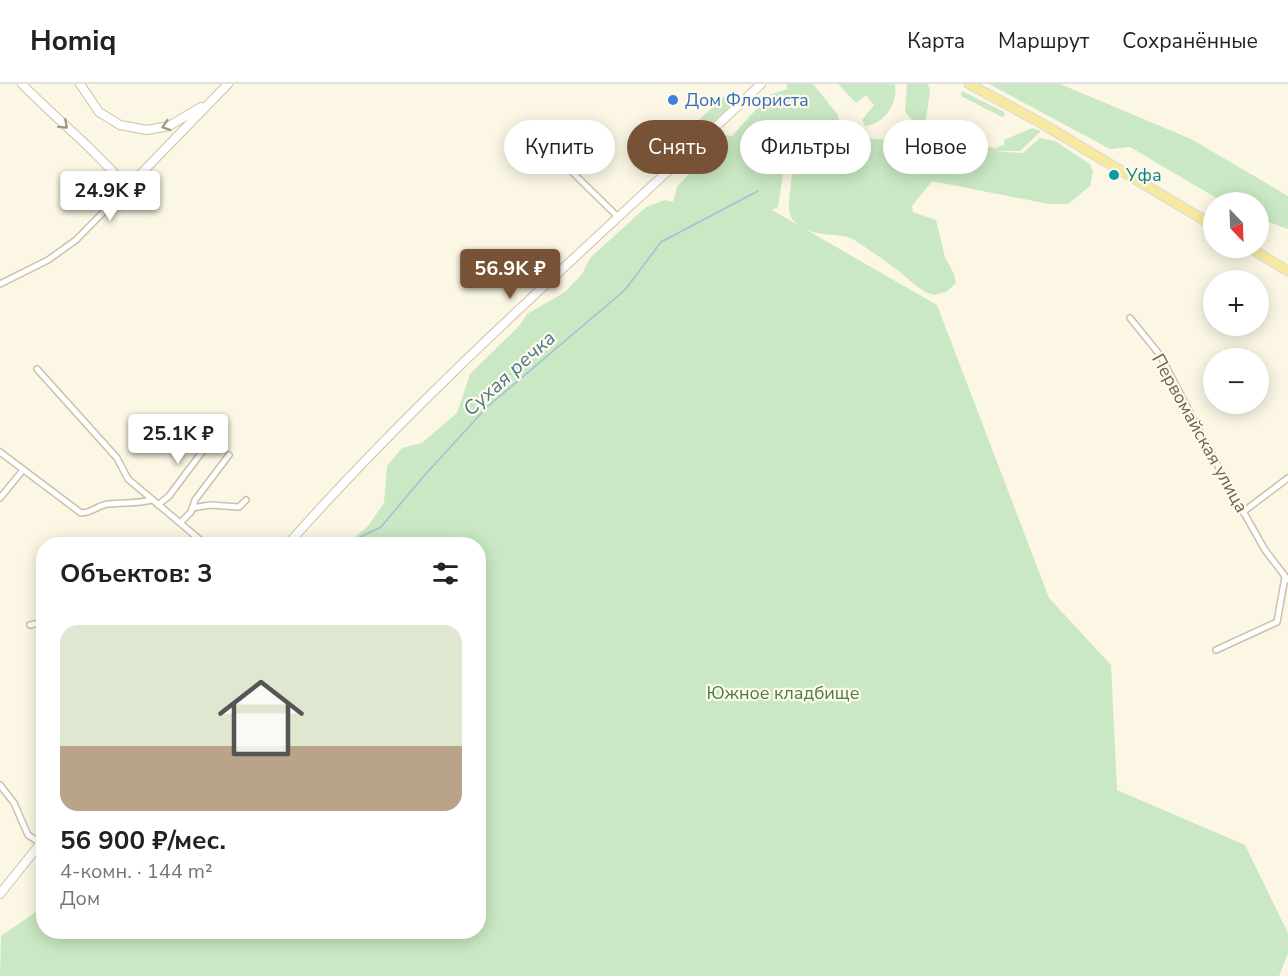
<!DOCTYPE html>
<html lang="ru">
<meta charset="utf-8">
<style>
:root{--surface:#fff;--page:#f6f6f6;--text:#222;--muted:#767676;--line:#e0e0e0;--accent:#775236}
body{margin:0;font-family:"Nunito Sans",sans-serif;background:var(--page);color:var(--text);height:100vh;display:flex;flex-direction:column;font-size:22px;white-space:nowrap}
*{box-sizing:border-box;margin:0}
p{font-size:20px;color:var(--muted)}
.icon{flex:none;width:33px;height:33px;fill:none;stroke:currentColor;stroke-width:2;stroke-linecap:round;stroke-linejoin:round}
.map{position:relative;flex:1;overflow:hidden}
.details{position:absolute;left:36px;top:453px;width:450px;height:402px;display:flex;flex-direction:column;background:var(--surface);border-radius:24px;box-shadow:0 3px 15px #0003}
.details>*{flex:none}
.hud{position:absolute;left:504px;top:36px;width:570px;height:54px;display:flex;gap:12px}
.needle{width:39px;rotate:157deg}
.tools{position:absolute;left:1203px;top:108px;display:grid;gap:12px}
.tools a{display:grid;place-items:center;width:66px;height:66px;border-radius:50%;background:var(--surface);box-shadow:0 3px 15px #0003;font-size:30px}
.price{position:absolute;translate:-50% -51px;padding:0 14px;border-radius:6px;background:#fff;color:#222;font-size:20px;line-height:39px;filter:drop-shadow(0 2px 3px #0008)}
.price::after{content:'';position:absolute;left:50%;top:36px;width:18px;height:14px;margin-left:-9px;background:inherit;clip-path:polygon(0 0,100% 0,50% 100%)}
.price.on{background:var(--accent);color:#fff}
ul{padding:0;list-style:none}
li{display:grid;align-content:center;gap:12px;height:318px;padding:0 24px}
li span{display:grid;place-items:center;height:186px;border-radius:18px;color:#555}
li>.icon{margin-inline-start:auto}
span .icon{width:108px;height:108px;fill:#fffc;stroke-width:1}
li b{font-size:26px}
h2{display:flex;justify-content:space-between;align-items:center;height:72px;padding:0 24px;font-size:26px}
.chip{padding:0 21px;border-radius:27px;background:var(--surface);box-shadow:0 3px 15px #0003;font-size:21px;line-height:54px}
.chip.on{background:var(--accent);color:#fff}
header{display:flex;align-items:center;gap:36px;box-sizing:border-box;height:84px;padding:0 30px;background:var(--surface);border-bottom:2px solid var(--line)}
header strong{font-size:28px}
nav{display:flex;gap:33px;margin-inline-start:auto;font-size:21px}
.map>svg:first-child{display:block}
.green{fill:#cae8c3}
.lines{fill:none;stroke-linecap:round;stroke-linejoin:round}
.stream{stroke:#a0c2d5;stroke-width:1.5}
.minor-casing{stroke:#ccc0ab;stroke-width:8}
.secondary-casing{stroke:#cfc2a9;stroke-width:10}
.primary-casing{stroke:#ddd9d4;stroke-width:11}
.minor{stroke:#fff;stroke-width:5}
.secondary{stroke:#fff;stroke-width:8}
.primary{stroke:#f7e99f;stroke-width:9}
.oneway{stroke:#a3988a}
.shop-dot{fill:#3f7fe0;stroke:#fefaea;stroke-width:2}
.culture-dot{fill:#0f9aa8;stroke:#fefaea;stroke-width:2}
.labels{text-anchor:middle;stroke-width:4.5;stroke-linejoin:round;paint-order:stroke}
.shop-label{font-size:18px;fill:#366cbe;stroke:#fefaea;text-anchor:start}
.culture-label{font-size:18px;fill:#0d838f;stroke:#fefaea;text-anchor:start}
.street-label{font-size:18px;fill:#72614b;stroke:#fefaea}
.park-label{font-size:18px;fill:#4b7d46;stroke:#fefaea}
.water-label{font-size:20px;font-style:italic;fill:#4c7892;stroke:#fefaea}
</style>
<header>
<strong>Homiq</strong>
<nav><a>Карта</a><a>Маршрут</a><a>Сохранённые</a></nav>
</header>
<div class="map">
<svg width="1288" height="892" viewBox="0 0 1288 892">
<rect width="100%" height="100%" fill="#fbf7e4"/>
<g class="green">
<path d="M786,0H813L838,31L839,36L830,45L808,54L786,69L778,123L772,126L937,221L1049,514L1111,581L1117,706L1245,761L1288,849V869L1279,892H0L1,852L43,823L44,848H478V460H347L368,442L384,419L387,382L402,364L422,359L457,329L470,290L520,241L527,230L565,208L582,190L590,174L646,123L665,116L673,118L677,103L714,63L716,57L724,51L732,52L769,11L788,5Z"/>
<path d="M838,0H895C898,19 885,40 865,42L862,36L874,21L866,11L856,19Z"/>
<path d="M907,0H928L930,8L925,41L942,53L940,58L947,63L950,59L970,66L992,63L994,65L1005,60L1004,56L1032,44L1041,47L1020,67H995L1023,69L1040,54L1055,57L1090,80L1093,88L1090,102L1068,120H1049L932,97L912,122L913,128L936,136L945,173L954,190L956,199L946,208L934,211C920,207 912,198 901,189C886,177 871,167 856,157C841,146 811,157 793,136C786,128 790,110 791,100C792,82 801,62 819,56C841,49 885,57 910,57L912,36L905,28Z"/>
<path d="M989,0H1060L1191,55L1288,112V145L1259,135L1258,118H1223L1130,63L1110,65Z"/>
<path d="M962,7L1004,28L1005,32L1002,33L961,12Z"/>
<path d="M727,10L732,12L734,19L701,48L693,47L690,44Z"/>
</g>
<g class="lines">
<path class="stream" d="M346,460L381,443L423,393L487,323L625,206L661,158L758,107"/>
<g class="minor-casing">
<g id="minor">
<path d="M567,83L618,133"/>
<path d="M0,200L48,176L76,156L127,104"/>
<path d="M1130,234L1160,271L1226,397L1265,466L1288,496"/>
<path d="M37,285L117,374L128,395L205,460"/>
<path d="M0,368L81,429C92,429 98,421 108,420C125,418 135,420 152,416"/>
<path d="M0,414L23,386"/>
<path d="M158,421L169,412L211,356"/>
<path d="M192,424L210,421L239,423L246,416"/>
<path d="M1243,428L1288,394"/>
<path d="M180,439L191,428L195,416L229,371"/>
<path d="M30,541L44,538"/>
<path d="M1216,566L1277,538L1285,493"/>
<path d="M0,701L14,719L28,751L41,759"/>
</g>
</g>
<g class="secondary-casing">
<g id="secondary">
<path d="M22,0C56,35 96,66 127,104L228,0"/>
<path d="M80,0L99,28L120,41L147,46L169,42L201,23"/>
<path d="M288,460C434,295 601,152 761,0"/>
<path d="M0,810L44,755"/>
</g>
</g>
<g class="primary-casing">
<g id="primary">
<path d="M969,0L1041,39L1214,142"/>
<path d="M1250,164L1288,187"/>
</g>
</g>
<use href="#minor" class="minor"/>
<use href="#secondary" class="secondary"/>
<use href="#primary" class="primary"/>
</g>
<defs><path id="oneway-chevron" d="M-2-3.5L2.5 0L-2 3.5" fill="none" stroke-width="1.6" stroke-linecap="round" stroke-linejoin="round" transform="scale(1.5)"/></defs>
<g class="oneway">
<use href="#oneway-chevron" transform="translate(64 41) rotate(42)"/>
<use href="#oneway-chevron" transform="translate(166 42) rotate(163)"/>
</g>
<circle class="shop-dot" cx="673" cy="16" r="6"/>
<circle class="culture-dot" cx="1114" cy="91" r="6"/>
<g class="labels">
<g class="shop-label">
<text x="685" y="22">Дом Флориста</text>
</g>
<g class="culture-label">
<text x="1126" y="97">Уфа</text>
</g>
<g class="street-label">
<text transform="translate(1200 349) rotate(61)" y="6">Первомайская улица</text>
</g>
<g class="park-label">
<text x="783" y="615">Южное кладбище</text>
</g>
<g class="water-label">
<text transform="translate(509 289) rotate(-42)" y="7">Сухая речка</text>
</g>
</g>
</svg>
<div class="tools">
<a><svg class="needle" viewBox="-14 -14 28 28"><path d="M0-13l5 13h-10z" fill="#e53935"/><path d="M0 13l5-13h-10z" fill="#767676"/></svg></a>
<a>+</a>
<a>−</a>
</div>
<b class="price" style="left:110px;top:138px">24.9K ₽</b>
<b class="price on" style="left:510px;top:216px">56.9K ₽</b>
<b class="price" style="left:178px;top:381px">25.1K ₽</b>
<div class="hud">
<a class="chip">Купить</a>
<a class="chip on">Снять</a>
<a class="chip">Фильтры</a>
<a class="chip">Новое</a>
</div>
<section class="details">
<h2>Объектов: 3<svg class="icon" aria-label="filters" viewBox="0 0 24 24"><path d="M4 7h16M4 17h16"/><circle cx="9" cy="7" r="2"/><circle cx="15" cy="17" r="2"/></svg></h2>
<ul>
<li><span style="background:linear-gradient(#dfe7d0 65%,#b9a48a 0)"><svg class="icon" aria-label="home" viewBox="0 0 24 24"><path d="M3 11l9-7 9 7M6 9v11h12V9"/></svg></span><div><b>56 900 ₽/мес.</b><p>4-комн. · 144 m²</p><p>Дом</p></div></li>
</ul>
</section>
</div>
